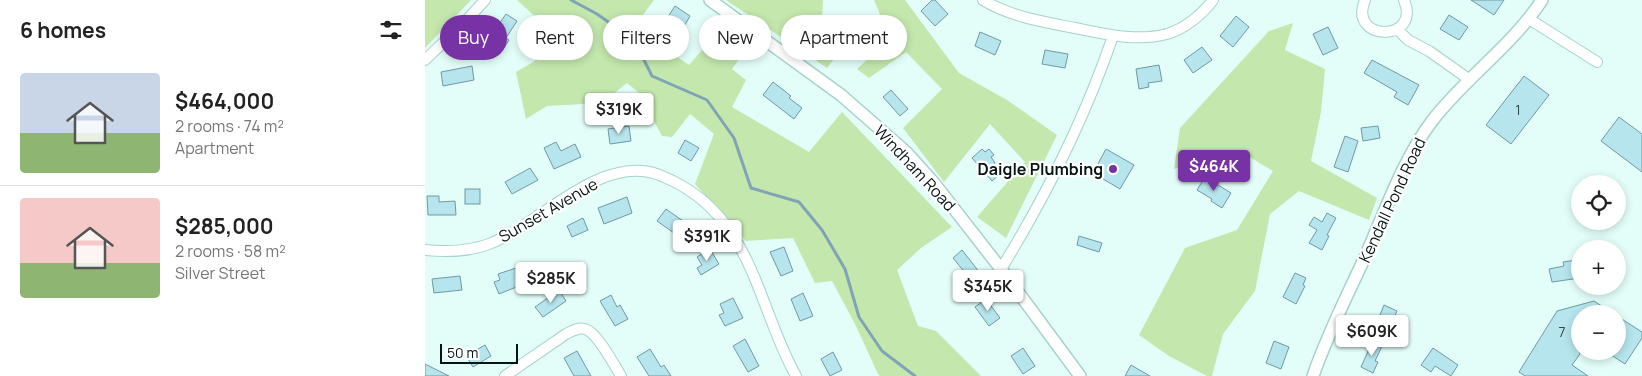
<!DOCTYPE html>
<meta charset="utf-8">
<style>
:root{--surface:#fff;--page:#f2f2f2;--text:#222;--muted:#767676;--line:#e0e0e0;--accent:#7732a5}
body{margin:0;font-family:Manrope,sans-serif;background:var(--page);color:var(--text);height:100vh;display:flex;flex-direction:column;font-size:19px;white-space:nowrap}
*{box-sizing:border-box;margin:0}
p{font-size:16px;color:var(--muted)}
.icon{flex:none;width:28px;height:28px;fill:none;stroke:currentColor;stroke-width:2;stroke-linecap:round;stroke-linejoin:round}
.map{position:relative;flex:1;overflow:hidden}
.sheet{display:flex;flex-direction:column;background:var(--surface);width:425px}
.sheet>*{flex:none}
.guide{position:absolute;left:15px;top:15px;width:475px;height:45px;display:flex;gap:10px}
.tools{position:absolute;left:1146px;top:175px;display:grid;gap:10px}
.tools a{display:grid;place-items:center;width:55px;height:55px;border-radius:50%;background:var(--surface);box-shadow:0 2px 8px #0003;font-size:25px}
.scale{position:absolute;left:15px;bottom:12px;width:78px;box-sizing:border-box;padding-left:5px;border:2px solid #041512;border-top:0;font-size:14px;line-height:18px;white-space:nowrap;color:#041512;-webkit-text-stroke:4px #fff;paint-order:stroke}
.price{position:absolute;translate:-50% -42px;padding:0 11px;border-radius:5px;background:#fff;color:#222;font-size:16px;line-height:32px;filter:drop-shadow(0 1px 2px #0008)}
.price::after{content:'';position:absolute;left:50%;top:30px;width:15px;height:11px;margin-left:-8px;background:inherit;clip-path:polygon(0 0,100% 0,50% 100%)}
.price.current{background:var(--accent);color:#fff}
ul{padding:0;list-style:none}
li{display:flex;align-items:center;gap:15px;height:125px;padding:0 20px}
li+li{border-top:1px solid var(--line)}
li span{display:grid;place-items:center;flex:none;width:140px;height:100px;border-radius:5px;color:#555}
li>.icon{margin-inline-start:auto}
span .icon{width:60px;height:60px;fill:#fffc;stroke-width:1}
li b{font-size:21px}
h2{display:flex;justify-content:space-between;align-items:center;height:60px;padding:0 20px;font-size:21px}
.pill{padding:0 18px;border-radius:22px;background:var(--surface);box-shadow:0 2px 8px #0003;font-size:18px;line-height:45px}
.pill.current{background:var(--accent);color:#fff}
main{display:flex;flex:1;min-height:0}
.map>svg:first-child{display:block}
.green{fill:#c3e7ad}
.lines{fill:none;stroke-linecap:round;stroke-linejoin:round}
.stream{stroke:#81a4b4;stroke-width:3}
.building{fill:#b7e5ed;stroke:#6e9aa1}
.minor-casing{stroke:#a5d2ca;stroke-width:12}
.tertiary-casing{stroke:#a5d2ca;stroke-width:14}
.minor{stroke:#fff;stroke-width:10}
.tertiary{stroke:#fff;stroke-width:11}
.poi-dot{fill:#7732a5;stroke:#fff;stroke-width:2}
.labels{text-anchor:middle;stroke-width:4.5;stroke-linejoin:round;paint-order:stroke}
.number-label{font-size:14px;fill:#314949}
.street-label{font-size:16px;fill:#041512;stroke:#fff}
.poi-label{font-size:16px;font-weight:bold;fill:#041512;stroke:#fff;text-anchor:end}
</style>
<main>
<section class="sheet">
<h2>6 homes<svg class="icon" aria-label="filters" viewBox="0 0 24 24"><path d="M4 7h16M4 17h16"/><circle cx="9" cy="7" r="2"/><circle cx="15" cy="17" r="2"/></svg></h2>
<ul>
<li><span style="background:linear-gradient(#c9d6e8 60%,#8fb573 0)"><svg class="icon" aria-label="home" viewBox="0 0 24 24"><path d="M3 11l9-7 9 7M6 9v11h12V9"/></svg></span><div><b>$464,000</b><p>2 rooms · 74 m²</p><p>Apartment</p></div></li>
<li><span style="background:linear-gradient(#f6c9c9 65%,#8fb573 0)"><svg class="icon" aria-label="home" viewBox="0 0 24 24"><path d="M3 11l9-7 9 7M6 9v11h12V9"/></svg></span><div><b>$285,000</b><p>2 rooms · 58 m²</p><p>Silver Street</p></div></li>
</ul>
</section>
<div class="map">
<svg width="1217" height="376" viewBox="0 0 1217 376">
<rect width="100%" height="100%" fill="#e3fef9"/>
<g class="green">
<path d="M0,0H46L0,48Z"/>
<path d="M92,0H229L209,27L264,65L300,24L324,46L307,69L321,80L307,107L384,152L417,112L527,227L496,248L472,270L493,326L511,331L556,376H455L453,374L430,324L407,281L390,283L368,238L321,241L270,184L289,134L265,114L247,137L237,136L213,92L202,83L177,103L122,106L101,119L91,72L110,61L117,23Z"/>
<path d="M301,0H398L396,41L409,59L402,68Z"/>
<path d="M449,0H480L534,73L582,100L632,135L581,238L552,217L600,162L565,124L519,182L478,128L517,89L481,52L444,78L432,69L465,38Z"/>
<path d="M868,23L860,50L900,69L896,112L886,161L952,198L944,220L874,191L845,214L830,291L798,334L787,376H782L744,356L714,335L760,248L812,230L848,171L813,150L749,169L755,128L844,31Z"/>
</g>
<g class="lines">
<path class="stream" d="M146,0L172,14L209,40L227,76L282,100L309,138L326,188L374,202L397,230L420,269L434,317L457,351L490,376"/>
</g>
<g class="building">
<path d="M507,0H510L523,14L510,26L496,11Z"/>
<path d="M1046,0H1079L1069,15Z"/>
<path d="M250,6L265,16L257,30L241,20Z"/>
<path d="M81,14L92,21L81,38L84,40L79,48L64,38Z"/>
<path d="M1024,15L1043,27L1034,40L1015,29Z"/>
<path d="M811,16L824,27L808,47L795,36Z"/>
<path d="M903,27L913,48L898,55L888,34Z"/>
<path d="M412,29L432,36L426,51L406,44Z"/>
<path d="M555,32L576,41L570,55L550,46Z"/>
<path d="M777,47L787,60L768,73L759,60Z"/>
<path d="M620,50L643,54L640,68L617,64Z"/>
<path d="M947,60L994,85L983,105L969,97L972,92L939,73Z"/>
<path d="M734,65L737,81L723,83L724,87L714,89L711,69Z"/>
<path d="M47,66L49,80L18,86L16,72Z"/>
<path d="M1099,76L1124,95L1086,144L1061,125Z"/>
<path d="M348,82L366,96L364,98L377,108L369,119L338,95Z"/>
<path d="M466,90L483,109L475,116L458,97Z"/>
<path d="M1194,117L1217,134V172L1176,141Z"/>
<path d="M204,126L206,141L185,144L183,129Z"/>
<path d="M953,126L955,138L938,141L936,128Z"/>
<path d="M920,136L933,141L923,172L909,167Z"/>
<path d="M260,140L274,148L266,161L253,153Z"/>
<path d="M131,142L136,151L150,144L156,157L129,169L119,148Z"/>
<path d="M557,149L560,152L564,149L569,155L566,157L570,163L569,164L576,173L567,181L547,158Z"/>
<path d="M681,149L709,165L695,189L668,173Z"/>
<path d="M105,168L113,180L87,194L80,182Z"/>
<path d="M780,177L806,193L797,208L786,201L787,199L772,190Z"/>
<rect x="40" y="189" width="15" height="15"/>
<path d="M2,196H14V202L30,201L31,215H3Z"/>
<path d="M202,197L207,213L179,224L173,208Z"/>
<path d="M241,209L258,221L249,233L232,221Z"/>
<path d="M902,213L911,218L902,235L904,236L897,250L884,243L892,230L884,225L889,217L897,222Z"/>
<path d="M158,218L163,230L147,237L142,226Z"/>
<path d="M654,236L677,243L674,252L652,245Z"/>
<path d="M359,247L368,271L356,276L345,252Z"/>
<path d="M285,249L294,264L276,275L272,268L277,265L272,257Z"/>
<path d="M537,250L555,273L546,280L528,258Z"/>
<path d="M1152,260V263H1155V278L1127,282L1124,269L1139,266L1138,262Z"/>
<path d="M97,266L102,278L92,282L94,286L74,294L69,282L75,280L73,274Z"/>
<path d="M870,273L881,278L878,285L880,286L871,304L858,297Z"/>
<path d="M35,276L37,290L9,293L7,279Z"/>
<path d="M134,290L141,301L118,317L110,307Z"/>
<path d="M378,293L388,316L375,321L366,299Z"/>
<path d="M186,295L192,307L195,305L203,319L190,326L175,301Z"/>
<path d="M308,298L318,318L300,326L294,315L299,313L295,304Z"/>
<path d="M561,299L575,318L564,326L550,307Z"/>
<path d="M1169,301L1189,314H1155V354L1147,365L1163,376H1100L1094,372L1132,311Z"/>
<path d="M959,305L972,311L965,326L953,320Z"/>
<path d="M1192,316L1217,332V338L1200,364L1180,351H1192Z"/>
<path d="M320,339L334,366L323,372L308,346Z"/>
<path d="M948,340L958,344L950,361L953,362L948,373L936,367Z"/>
<path d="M849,341L864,347L856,369L841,363Z"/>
<path d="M60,345L66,356L48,367L41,356Z"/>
<path d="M598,348L610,366L598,374L586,356Z"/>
<path d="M1008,348L1033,365L1026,376L1010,366L1006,372L996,365Z"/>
<path d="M225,349L236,367L239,365L246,376H224L212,357Z"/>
<path d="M152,351L166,376H149L139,358Z"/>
<path d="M408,352L417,370L405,376L396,359Z"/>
<path d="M0,364L24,376H0Z"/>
<path d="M706,365L725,376H700Z"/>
</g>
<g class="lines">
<g class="minor-casing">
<g id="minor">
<path d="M558,0C586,17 619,22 650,28C680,34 711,42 742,34C759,29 777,15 788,0"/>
<path d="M940,0C922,42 997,43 979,0"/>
<path d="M1104,19L1172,62"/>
<path d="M972,29L983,40L1004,51L1045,80"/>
<path d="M0,60L40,22L60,0"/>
<path d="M0,250C22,252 43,252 64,244C112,226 168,161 224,172C232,173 241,178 248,181C272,193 291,210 305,231C335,275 345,330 371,376"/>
<path d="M576,269C621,196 660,118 688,36"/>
<path d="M80,376L141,334C147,331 153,327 160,329C172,332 189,365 196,376"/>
</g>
</g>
<g class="tertiary-casing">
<g id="tertiary">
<path d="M285,0L416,95L481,152L509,183L576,269L655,376"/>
<path d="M888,376C902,335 922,296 940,257C960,212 977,161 1007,121C1040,78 1087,46 1117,0"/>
</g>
</g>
<use href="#minor" class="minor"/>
<use href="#tertiary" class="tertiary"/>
</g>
<circle class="poi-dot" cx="688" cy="169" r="5"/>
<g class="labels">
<g class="number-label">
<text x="1093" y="115">1</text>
<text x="1137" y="337">7</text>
</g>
<g class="street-label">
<text transform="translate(490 168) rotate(47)" y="6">Windham Road</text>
<text transform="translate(967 200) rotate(-65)" y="6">Kendall Pond Road</text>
<text transform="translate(123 210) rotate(-30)" y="6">Sunset Avenue</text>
</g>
<g class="poi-label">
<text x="678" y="175">Daigle Plumbing</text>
</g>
</g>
</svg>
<div class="tools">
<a><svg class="icon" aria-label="locate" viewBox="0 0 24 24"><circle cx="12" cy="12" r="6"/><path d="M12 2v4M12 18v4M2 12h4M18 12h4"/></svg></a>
<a>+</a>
<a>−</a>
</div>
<div class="scale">50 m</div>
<b class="price" style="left:194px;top:135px">$319K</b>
<b class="price current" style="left:789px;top:192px">$464K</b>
<b class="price" style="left:282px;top:262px">$391K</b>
<b class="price" style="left:126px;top:304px">$285K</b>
<b class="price" style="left:563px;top:312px">$345K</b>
<b class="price" style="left:947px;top:357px">$609K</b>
<div class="guide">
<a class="pill current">Buy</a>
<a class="pill">Rent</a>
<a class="pill">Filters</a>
<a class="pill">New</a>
<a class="pill">Apartment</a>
</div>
</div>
</main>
